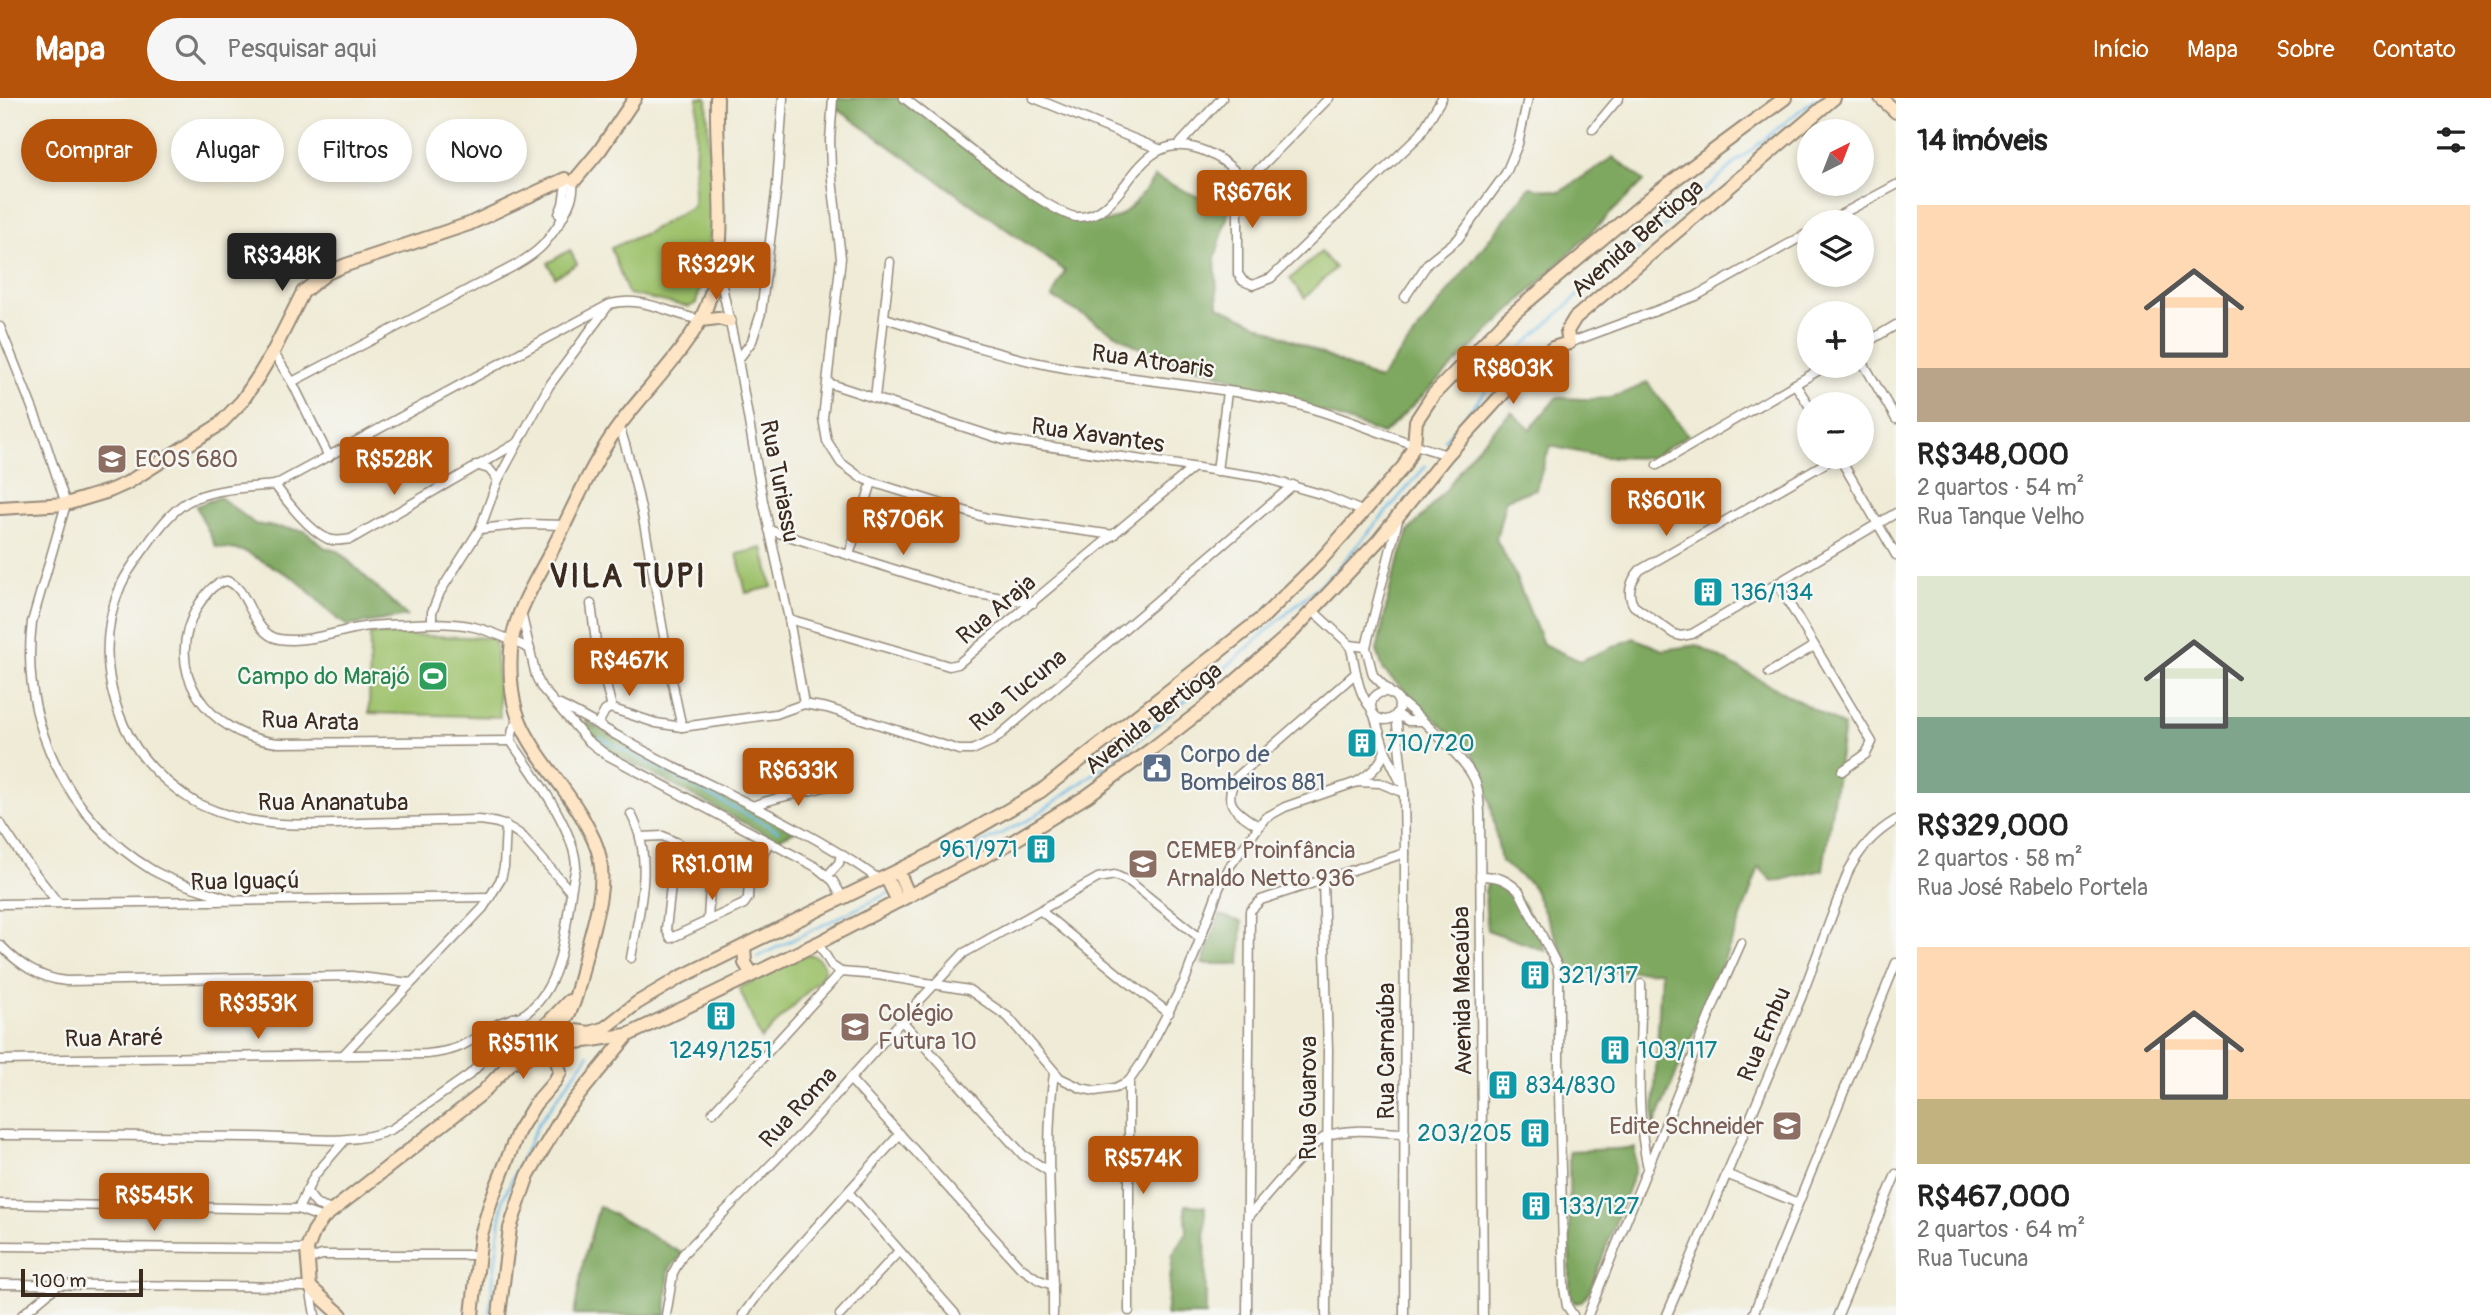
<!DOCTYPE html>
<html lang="pt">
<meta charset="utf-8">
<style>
:root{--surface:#fff;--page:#f6f6f6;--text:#222;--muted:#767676;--accent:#b45309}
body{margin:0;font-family:Pangolin,sans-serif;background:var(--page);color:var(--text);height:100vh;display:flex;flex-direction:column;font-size:26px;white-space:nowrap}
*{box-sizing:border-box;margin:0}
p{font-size:23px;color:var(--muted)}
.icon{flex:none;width:38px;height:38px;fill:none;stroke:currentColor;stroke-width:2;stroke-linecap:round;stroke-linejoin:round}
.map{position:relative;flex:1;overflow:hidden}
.panel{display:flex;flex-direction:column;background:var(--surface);width:595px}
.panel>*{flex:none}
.top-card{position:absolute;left:21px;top:21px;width:665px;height:63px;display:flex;gap:14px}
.needle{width:46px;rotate:42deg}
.controls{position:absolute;left:1797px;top:21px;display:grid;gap:14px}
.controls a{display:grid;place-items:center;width:77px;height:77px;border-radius:50%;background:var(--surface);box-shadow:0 4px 10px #0003;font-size:35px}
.scale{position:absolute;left:21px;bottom:18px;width:122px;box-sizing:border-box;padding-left:7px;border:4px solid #3b2a1e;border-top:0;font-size:19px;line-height:24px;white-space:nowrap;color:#3b2a1e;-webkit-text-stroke:5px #f6f6f2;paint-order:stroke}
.price{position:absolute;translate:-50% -60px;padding:0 16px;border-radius:7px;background:var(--accent);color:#fff;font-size:23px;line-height:46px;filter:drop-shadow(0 2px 4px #0008)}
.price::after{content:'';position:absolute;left:50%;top:42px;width:21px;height:16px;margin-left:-10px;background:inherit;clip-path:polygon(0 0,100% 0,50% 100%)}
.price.on{background:#222;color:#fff}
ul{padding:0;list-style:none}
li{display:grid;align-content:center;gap:14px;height:371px;padding:0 21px}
li span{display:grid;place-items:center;height:217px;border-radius:0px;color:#555}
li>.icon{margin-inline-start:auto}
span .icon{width:126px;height:126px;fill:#fffc;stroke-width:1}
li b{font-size:30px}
h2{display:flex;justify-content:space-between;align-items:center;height:84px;padding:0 21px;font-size:30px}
.chip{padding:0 24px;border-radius:32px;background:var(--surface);box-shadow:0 4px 10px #0003;font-size:24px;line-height:63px}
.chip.on{background:var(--accent);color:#fff}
header{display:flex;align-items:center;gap:42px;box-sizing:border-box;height:98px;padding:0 35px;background:var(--accent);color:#fff}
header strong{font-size:33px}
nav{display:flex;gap:38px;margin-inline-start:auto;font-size:24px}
.search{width:490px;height:63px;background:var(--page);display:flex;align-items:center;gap:18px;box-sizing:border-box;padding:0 24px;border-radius:38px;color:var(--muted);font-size:26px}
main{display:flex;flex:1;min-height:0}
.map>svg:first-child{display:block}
.green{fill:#9dc16b;stroke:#6c7644;stroke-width:2}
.forest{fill:#7ea75f;stroke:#5c683e;stroke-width:2}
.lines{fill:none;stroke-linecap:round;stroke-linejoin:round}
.stream{stroke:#6cbae6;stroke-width:2.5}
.street-casing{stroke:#958a7a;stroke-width:11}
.secondary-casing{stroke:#958a7a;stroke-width:16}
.street{stroke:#fff;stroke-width:8}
.secondary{stroke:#fde5c5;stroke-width:12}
.labels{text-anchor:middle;stroke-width:5;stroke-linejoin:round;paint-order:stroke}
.street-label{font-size:24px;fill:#3b2a1e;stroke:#f6f6f2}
.education-label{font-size:24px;fill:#785e54;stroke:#f6f6f2;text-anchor:start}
.culture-label{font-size:24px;fill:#0d838f;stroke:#f6f6f2;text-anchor:start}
.leisure-label{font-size:24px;fill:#27864d;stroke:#f6f6f2;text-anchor:end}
.service-label{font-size:24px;fill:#4e5e75;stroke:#f6f6f2;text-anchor:start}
.district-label{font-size:32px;font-weight:bold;letter-spacing:2px;fill:#3b2a1e;stroke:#f6f6f2}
</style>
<header>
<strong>Mapa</strong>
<div class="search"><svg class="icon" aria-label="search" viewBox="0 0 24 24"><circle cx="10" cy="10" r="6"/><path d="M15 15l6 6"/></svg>Pesquisar aqui</div>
<nav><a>Início</a><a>Mapa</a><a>Sobre</a><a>Contato</a></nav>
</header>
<main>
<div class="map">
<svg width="1896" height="1217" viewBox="0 0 1896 1217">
<rect width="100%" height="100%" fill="#f6f6f2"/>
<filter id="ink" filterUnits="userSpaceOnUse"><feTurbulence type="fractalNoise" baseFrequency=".0143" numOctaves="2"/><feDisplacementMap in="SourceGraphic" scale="14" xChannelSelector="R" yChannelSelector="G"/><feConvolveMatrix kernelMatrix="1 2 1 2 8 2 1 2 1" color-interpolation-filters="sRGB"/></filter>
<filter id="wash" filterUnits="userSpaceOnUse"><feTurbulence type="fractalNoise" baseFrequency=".00686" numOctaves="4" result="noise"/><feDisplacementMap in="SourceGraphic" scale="28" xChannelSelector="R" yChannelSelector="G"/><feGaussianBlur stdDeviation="1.57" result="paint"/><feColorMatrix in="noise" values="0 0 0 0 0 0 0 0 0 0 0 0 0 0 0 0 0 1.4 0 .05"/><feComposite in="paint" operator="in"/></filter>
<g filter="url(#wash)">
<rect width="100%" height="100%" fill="#efebd6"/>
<g class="green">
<path d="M698,0H707L711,104L710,157L696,205L689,209L628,196L611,150L646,135L693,108Z"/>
<path d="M570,152L577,166L555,179L548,165Z"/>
<path d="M1321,154L1335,170L1305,200L1290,181Z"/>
<path d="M763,450L772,489L746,495L737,456Z"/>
<path d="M370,536L495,540L500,619L369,615Z"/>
<path d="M806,856C816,857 820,861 825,870L821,880L761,941L739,890Z"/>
</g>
<g class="forest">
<path d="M834,0H906L1068,117C1114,137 1129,113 1155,79L1229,113L1215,160L1218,208L1379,282L1530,89L1560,94L1613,59L1644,83L1383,336L1217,275L1152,257L1052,199L1065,173L832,7Z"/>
<path d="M1647,284L1688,337L1651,360L1603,359L1550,348L1536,391L1506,401L1496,441L1514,475L1543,546L1580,563L1634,540L1663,552L1697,547L1844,628L1823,772L1773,784L1759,769L1739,826L1653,1031L1661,873L1572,874L1531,786L1501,764L1490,703L1474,658L1384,573L1377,553L1392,482L1409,433L1446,392L1470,357L1511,314L1530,331L1557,299C1593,303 1615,303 1647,284Z"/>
<path d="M220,399L255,426L305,433L324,449L339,454L407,518L348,528L337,521L296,481L244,453L216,449L196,408Z"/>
<path d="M580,624H586L795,733L776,742L605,651Z"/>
<path d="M1488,784C1521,783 1534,830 1546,853L1487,832L1485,793Z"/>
<path d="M1220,817L1242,824L1240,866H1202Z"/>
<path d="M1635,1050V1072L1590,1192L1581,1204L1575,1205L1570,1199L1569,1053Z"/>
<path d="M1185,1107L1205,1108L1206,1217H1166L1173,1156L1187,1134Z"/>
<path d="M599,1108L683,1156L669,1171L666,1217H574L583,1165Z"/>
</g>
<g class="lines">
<g class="stream">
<path d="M1445,342L1526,245L1581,195L1634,155L1735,65L1814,1"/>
<path d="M601,640L778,733"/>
<path d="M945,764L1032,720L1113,662L1217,577L1335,473L1426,368"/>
<path d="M757,859L889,795"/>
<path d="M489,1217L503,1101L538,1026L589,956"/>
</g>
</g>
</g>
<g filter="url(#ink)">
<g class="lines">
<g class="street-casing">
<g id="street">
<path d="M833,0L830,42L831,72L841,160L823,320L827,343L841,365L860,379L872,384L987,420L1114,437"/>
<path d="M904,0C933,22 1048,116 1076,119C1128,122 1132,29 1199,51C1219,58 1233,68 1245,85"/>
<path d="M1034,0L1159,51"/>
<path d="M1329,0L1245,85L1241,95L1238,111V176L1243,183L1253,187L1271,180L1420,37L1442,0"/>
<path d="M1593,31L1619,0"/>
<path d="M1178,48L1222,0"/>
<path d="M559,116L563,106L566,86"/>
<path d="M1827,124L1896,87"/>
<path d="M719,174L738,262L763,403L789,521L804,606"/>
<path d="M1405,199L1428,165L1458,141L1506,75L1518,46L1528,0"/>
<path d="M885,220C939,237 993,256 1049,267C1122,281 1197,286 1270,300C1331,312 1387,340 1447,357"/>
<path d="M0,229L43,337L66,406L32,524C20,623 66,720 152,772C177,786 206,793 233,802"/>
<path d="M1569,245L1696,198L1810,134"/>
<path d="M1862,247L1896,227"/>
<path d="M273,254L292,284L329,359"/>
<path d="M738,262L752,243L761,215L777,87L783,0"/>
<path d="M1862,263L1896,321"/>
<path d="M292,284C351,253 410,222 469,191C490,180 526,165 543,147C554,134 576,104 573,86"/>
<path d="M828,285L1004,342L1261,379L1324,397L1364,414"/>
<path d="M1795,286L1810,309"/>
<path d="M875,300L890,164"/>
<path d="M619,327C651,425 658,529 682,629"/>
<path d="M1836,359L1640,472C1631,482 1626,496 1634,508L1674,536L1681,538L1692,536L1896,415"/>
<path d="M1839,359L1896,457"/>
<path d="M476,367L489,371L498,382"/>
<path d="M1657,367L1826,268"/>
<path d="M1217,373L1227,294"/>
<path d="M275,387C287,404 310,433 328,441C336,444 343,442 351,441L517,345"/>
<path d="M480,431L526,426L564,427"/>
<path d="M769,432L966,494L1033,505"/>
<path d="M849,457L872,384"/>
<path d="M1777,485L1872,644L1866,656L1842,673"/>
<path d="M591,506L597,552L612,610"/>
<path d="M1312,512L1350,547L1366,549"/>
<path d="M521,514L536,578L541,589L587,642L605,656L816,769L833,783L843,800"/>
<path d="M789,521L949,568L958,566L1193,370"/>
<path d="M432,525V514L440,494L480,431L498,382L549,288L608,208"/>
<path d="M1350,547C1356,568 1356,593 1371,610"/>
<path d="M1769,575L1814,548"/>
<circle cx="1385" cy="608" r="14"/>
<path d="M1392,596L1373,577L1366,549L1398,422"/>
<path d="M1397,601C1414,613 1463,660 1472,677C1479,688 1479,702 1480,715L1483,1217"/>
<path d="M560,607C601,627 638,651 678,671C747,705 817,737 880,782"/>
<path d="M1397,616L1408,623H1422"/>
<path d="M1374,617L1385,652L1400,683"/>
<path d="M1396,617L1404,695L1405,755L1404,1217"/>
<path d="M598,626L605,613L610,610L656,625L682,629L776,616L804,606L827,610L959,652H972L994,642L1293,387"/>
<path d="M511,643L279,645C208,638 159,572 199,506C207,495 213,485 227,483C250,490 251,536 279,541C306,545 332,535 358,530C376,526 394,527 412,526C465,523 482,528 530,551"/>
<path d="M1357,684C1370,676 1381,667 1385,652"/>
<path d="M753,708C780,697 807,695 834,686"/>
<path d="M631,716C655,761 639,813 631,860"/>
<path d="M0,725L24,761L58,805"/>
<path d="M1258,728C1237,714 1220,706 1237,679L1356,575"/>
<path d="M641,739L663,738L746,780L755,773L769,744"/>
<path d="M676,744L666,831L671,840L744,806L748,800L749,780"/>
<path d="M828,777L839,765L841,756"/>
<path d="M1480,778C1497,778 1506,781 1519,793L1557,867L1559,880V994L1564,1190L1567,1208L1573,1217"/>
<path d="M1323,783L1328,952L1326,1217"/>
<path d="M570,793L523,739C509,727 495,723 477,722C438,723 399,724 360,725C306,727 253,731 203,708C189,702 176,691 164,681C110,634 93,552 121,487C127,474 136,462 144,451C156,434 169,415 187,404C211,390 248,390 275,387L610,206C641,197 670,216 701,222"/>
<path d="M0,806L490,799"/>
<path d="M1041,813L1123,880L1169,915"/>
<path d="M708,821L710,788L720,767"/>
<path d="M818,845L832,868L841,874L878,877L969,892L1008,919L1060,980L1081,990L1095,993L1115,990L1129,983L1142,964L1185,882L1219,790L1230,768L1265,720L1285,709L1357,684L1380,685L1404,695"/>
<path d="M0,847C19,866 38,880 66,883L352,878L410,885"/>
<path d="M1641,886C1642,947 1634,1010 1648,1070"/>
<path d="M902,923L1023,1057L1050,1074"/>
<path d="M343,957L483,810L501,781L504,769L506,727"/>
<path d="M0,962L427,956C463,952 466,945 496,927C505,921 518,921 526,915C569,883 564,816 576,769C575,731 533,676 511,643L513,631L519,622"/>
<path d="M850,981L1020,1169L1039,1182L1053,1187"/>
<path d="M1129,983V1213"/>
<path d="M713,1014L841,874"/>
<path d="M0,1037C83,1037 167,1038 250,1039C294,1039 353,1049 392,1031L469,977L478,968L513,920"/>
<path d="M1726,1076L1798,1105"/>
<path d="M306,1093L317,1107L332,1112"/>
<path d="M848,1094L956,1217"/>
<path d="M0,1106L298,1111L323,1120"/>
<path d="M298,1111L314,1078L345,1042"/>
<path d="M1250,1117C1264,1101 1312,1042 1329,1037C1352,1029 1382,1035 1405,1035"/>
<path d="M0,1148L307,1151"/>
<path d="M307,1162L322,1157H478"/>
<path d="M0,1186L310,1189L315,1217"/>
<path d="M22,1217L59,1186"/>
<path d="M666,1217L673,1175L683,1156L803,1034L920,902L964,855L1098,780L1115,777L1130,784L1200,840"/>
<path d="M743,1217L767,1184L900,1036"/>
<path d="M840,1217L899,1153"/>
<path d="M1053,1217C1054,1137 1043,1054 1054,975"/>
<path d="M1247,1217L1250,813L1261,802L1405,755"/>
<path d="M1588,1217L1717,899L1741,845"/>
<path d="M1667,1217L1801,900L1849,772C1861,750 1874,735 1896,722"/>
<path d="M1753,1217L1896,865"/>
<path d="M1838,1217L1896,1076"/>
</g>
</g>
<g class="secondary-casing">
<g id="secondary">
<path d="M1881,0L1896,14"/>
<path d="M575,82L600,52L635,0"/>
<path d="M701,222L718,220L729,223"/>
<path d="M0,410L66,406L109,393L127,385L219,327L242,303L258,279L273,254L303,194L327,175L346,167L469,126L565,81"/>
<path d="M898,773L909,798"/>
<path d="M886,779L898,803"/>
<path d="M744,848L745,865L752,876"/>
<path d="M546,927L569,903"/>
<path d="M559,929C576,913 580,879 586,856C593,827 606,792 600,762C598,747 589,732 582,719C563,686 533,656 519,621C510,599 509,566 512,542C518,509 538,479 553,450C574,409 593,362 621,325C645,293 692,246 706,210C732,142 715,71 717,0"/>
<path d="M560,931L590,935L605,930L637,905L679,880L932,756L1041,693L1262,520L1318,465L1404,368L1414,347L1416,323L1433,297L1508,220L1655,96L1785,0"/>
<path d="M554,944C564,948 613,938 628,937"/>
<path d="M520,963L550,944"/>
<path d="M341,1217L310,1189L307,1151L314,1133L323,1120L480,997L543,931"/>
<path d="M472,1217L481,1137L491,1103L518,1034L535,1006L555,983L560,974L552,944"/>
<path d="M499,1217L510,1130L528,1077L565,1014L628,937L818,845L1012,744L1087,698L1153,650L1206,609L1293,533L1378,443L1447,357L1531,265L1553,250L1569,245L1567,233L1575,220L1834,0"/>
</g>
</g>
<use href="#street" class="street"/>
<use href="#secondary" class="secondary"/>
</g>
</g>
<defs>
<g id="school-square" transform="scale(1.575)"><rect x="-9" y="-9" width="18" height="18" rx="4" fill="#8d6e63" stroke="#f6f6f2"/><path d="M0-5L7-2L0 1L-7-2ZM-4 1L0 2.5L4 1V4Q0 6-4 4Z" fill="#fff"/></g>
<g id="building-square" transform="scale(1.575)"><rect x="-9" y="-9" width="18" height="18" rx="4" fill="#0f9aa8" stroke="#f6f6f2"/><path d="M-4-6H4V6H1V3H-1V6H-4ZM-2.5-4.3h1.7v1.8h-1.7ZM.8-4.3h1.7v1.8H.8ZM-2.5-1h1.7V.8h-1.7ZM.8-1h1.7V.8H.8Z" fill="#fff"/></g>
<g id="stadium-square" transform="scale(1.575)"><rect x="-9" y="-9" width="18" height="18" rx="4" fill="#2e9e5b" stroke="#f6f6f2"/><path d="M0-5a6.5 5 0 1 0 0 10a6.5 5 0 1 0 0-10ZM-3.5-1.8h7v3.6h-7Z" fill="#fff"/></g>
<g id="civic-square" transform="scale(1.575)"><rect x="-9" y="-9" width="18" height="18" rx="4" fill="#5c6f8a" stroke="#f6f6f2"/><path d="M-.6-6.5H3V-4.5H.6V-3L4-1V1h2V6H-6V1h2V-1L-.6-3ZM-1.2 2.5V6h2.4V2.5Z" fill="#fff"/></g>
</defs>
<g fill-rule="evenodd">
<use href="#school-square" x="112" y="361"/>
<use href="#building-square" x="1708" y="494"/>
<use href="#stadium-square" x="433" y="578"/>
<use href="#building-square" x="1362" y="645"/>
<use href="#civic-square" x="1157" y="670"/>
<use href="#building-square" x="1041" y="751"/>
<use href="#school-square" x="1143" y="766"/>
<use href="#building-square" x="1535" y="877"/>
<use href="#building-square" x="721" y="918"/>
<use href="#school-square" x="855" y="929"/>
<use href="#building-square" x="1615" y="952"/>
<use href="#building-square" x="1503" y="987"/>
<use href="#school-square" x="1787" y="1028"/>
<use href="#building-square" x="1535" y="1035"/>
<use href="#building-square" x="1536" y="1108"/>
</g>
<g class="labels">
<g class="street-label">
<text transform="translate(1637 140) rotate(-41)" y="8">Avenida Bertioga</text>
<text transform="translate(1153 263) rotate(8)" y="8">Rua Atroaris</text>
<text transform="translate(1098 337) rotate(8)" y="8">Rua Xavantes</text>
<text transform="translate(780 383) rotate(79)" y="8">Rua Turiassu</text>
<text transform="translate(996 511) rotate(-40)" y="8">Rua Araja</text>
<text transform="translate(1018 592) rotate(-39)" y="8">Rua Tucuna</text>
<text transform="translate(1153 620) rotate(-38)" y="8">Avenida Bertioga</text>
<text transform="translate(310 623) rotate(2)" y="8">Rua Arata</text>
<text x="333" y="712">Rua Ananatuba</text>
<text transform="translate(245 783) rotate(-1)" y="8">Rua Iguaçú</text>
<text transform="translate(1462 893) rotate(-91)" y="8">Avenida Macaúba</text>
<text transform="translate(1764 936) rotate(-67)" y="8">Rua Embu</text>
<text transform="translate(114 940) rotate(-1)" y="8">Rua Araré</text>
<text transform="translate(1386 953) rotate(-90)" y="8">Rua Carnaúba</text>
<text transform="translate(1308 1000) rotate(-90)" y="8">Rua Guarova</text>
<text transform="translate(798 1009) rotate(-47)" y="8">Rua Roma</text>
</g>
<g class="education-label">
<text x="135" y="369">ECOS 680</text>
<text x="1166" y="760">CEMEB Proinfância<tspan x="1166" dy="28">Arnaldo Netto 936</tspan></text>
<text x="878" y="923">Colégio<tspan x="878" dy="28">Futura 10</tspan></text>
<text x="1764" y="1036" text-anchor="end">Edite Schneider</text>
</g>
<g class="culture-label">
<text x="1731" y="502">136/134</text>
<text x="1385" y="653">710/720</text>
<text x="1018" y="759" text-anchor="end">961/971</text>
<text x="1558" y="885">321/317</text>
<text x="721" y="960" text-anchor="middle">1249/1251</text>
<text x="1638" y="960">103/117</text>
<text x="1526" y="995">834/830</text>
<text x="1512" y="1043" text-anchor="end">203/205</text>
<text x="1559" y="1116">133/127</text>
</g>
<g class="leisure-label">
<text x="410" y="586">Campo do Marajó</text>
</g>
<g class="service-label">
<text x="1180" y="664">Corpo de<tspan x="1180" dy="28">Bombeiros 881</tspan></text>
</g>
<g class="district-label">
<text x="628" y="489">VILA TUPI</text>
</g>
</g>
</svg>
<div class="controls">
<a><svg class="needle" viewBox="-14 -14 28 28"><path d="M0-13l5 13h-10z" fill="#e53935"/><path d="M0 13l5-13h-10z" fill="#767676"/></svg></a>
<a><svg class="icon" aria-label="layers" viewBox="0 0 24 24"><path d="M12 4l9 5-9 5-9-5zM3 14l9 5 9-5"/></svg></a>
<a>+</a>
<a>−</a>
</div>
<div class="scale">100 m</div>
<b class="price" style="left:1252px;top:132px">R$676K</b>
<b class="price on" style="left:282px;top:195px">R$348K</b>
<b class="price" style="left:716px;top:204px">R$329K</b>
<b class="price" style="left:1513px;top:308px">R$803K</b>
<b class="price" style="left:394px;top:399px">R$528K</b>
<b class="price" style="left:1666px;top:440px">R$601K</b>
<b class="price" style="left:903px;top:459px">R$706K</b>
<b class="price" style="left:629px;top:600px">R$467K</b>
<b class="price" style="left:798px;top:710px">R$633K</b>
<b class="price" style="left:712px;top:804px">R$1.01M</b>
<b class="price" style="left:258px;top:943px">R$353K</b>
<b class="price" style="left:523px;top:983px">R$511K</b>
<b class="price" style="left:1143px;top:1098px">R$574K</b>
<b class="price" style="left:154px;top:1135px">R$545K</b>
<div class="top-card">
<a class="chip on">Comprar</a>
<a class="chip">Alugar</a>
<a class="chip">Filtros</a>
<a class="chip">Novo</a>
</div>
</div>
<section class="panel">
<h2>14 imóveis<svg class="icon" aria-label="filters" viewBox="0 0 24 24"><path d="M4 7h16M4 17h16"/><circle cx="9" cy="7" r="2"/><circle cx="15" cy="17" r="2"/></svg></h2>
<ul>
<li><span style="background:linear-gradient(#ffd9b3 75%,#b9a48a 0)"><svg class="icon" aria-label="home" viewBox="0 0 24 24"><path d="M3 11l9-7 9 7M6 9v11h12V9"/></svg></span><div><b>R$348,000</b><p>2 quartos · 54 m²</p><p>Rua Tanque Velho</p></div></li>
<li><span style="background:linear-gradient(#dfe7d0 65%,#7fa58c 0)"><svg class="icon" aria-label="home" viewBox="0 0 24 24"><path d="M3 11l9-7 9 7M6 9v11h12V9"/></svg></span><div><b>R$329,000</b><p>2 quartos · 58 m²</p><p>Rua José Rabelo Portela</p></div></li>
<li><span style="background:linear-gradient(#ffd9b3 70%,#c2b280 0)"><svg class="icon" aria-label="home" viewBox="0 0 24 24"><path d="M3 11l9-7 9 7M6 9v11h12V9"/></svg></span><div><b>R$467,000</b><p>2 quartos · 64 m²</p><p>Rua Tucuna</p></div></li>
</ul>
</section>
</main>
